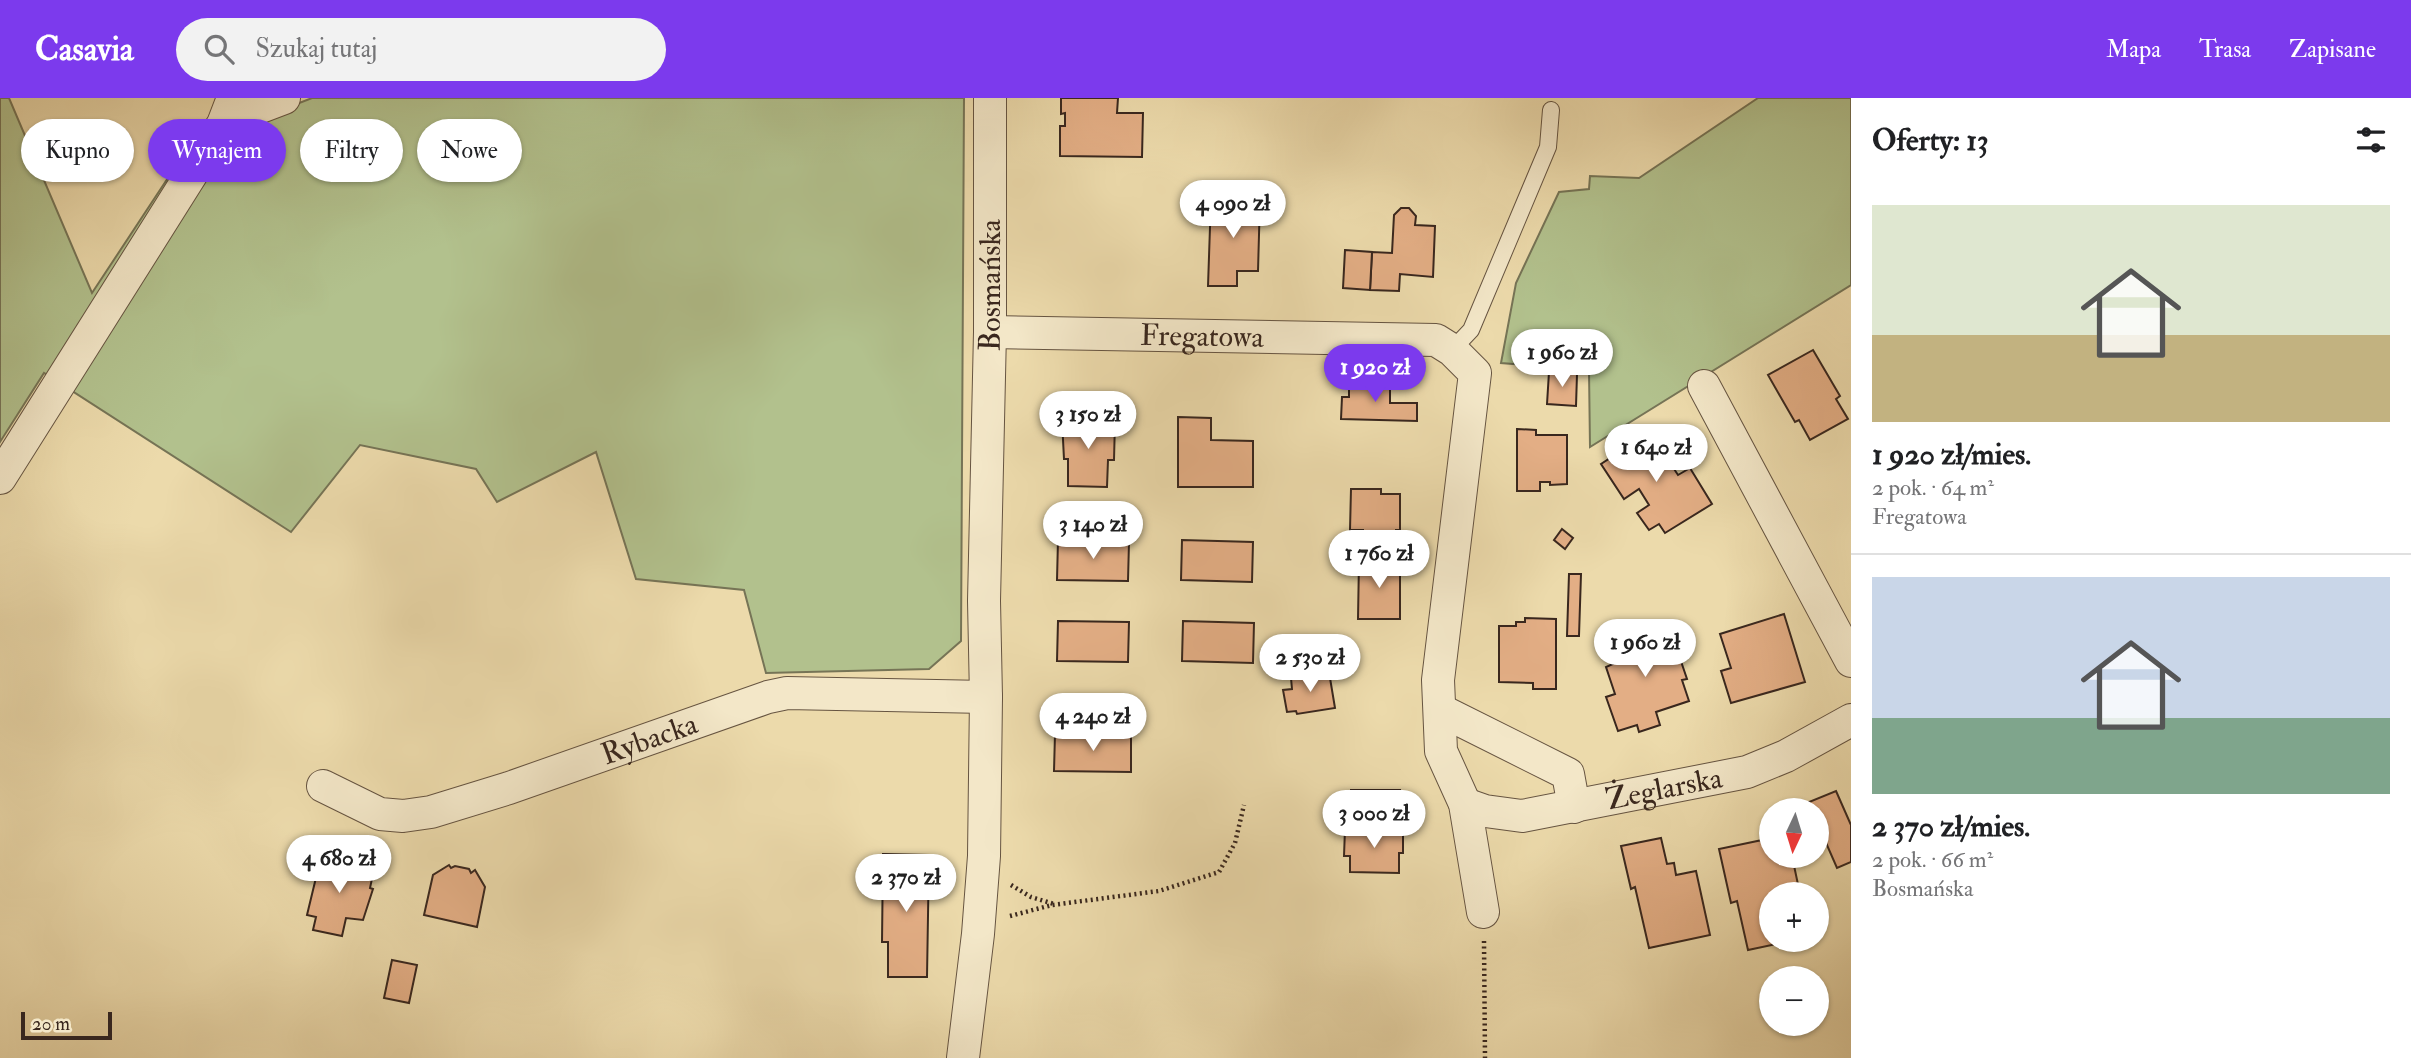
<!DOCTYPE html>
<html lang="pl">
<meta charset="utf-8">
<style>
:root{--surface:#fff;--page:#f2f2f2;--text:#202124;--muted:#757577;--line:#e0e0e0;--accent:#7c3aed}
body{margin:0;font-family:"IM FELL Double Pica",serif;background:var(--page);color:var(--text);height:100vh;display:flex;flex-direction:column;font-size:26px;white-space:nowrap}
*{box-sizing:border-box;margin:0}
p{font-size:23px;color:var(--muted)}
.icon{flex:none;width:38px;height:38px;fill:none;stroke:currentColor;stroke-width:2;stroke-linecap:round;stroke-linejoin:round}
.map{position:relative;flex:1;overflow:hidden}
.panel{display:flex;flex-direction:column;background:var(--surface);width:560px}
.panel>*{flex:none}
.banner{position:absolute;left:21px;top:21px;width:665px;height:63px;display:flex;gap:14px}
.needle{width:46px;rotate:184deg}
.controls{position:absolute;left:1759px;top:700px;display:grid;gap:14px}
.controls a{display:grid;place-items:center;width:70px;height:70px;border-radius:50%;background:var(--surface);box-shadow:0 2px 5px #0004;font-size:35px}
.scale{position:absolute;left:21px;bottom:18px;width:91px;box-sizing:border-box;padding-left:7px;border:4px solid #39271e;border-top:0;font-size:19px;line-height:24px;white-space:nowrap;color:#39271e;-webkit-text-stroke:5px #f3e7c8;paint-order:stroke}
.price{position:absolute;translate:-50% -60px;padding:0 16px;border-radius:24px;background:#fff;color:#222;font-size:23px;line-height:46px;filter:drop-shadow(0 2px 4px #0008)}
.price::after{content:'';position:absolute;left:50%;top:42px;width:21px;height:16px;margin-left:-10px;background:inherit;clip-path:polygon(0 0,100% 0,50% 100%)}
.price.on{background:var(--accent);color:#fff}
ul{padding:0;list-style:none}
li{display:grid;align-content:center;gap:14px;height:371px;padding:0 21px}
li+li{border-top:2px solid var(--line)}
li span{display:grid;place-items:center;height:217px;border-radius:0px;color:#555}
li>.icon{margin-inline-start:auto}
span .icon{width:126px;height:126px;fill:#fffc;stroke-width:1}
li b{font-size:30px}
h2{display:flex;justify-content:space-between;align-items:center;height:84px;padding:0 21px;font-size:30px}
.tag{padding:0 24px;border-radius:32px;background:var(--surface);box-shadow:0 2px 5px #0004;font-size:24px;line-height:63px}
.tag.on{background:var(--accent);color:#fff}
header{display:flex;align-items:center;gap:42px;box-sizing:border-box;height:98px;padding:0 35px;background:var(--accent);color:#fff}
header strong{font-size:33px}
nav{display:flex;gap:38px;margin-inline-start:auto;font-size:24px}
.search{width:490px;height:63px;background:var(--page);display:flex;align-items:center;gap:18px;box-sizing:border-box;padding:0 24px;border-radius:38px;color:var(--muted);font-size:26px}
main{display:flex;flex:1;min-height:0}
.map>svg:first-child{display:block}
.green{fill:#b2c18d;stroke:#767456;stroke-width:2}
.building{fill:#e3ae85;stroke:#39271e;stroke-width:2}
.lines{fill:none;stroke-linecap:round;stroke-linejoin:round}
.service-casing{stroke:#665441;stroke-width:18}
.minor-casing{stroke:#665441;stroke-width:34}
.path{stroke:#39271e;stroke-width:4.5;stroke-dasharray:2 3.5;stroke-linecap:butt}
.service{stroke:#f3e7c8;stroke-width:16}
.minor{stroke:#f3e7c8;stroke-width:32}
.labels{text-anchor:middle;stroke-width:6;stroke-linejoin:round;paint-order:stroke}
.street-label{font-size:30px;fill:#39271e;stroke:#f3e7c8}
</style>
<header>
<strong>Casavia</strong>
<div class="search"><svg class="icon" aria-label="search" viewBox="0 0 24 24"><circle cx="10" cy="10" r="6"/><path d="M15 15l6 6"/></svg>Szukaj tutaj</div>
<nav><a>Mapa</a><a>Trasa</a><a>Zapisane</a></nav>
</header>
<main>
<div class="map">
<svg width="1851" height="960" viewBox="0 0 1851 960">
<rect width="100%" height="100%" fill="#ecdaab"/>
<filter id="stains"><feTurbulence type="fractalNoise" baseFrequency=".00286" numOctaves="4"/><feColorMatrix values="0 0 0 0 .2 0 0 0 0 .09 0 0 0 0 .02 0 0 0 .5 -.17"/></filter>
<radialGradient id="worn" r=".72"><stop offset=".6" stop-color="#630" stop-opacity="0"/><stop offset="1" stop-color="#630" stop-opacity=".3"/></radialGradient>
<g class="green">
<path d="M0,0H9L92,195L189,48L312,0H964L961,543L929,571L766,575L744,492L636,481L596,354L497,404L476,371L360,347L291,434L44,275L0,344Z"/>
<path d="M1758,0H1851V187L1590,349L1589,272L1501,265L1516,185L1559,94L1589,91L1590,78L1639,80Z"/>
</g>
<g class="building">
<path d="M1061,0H1118L1117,15H1143L1142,59L1060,58V28H1065V15L1061,16Z"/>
<path d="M1211,100L1260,101L1258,173H1237V188H1208Z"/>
<path d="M1401,110H1409L1416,118L1415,127L1435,128L1433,179L1400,176L1399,193L1370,192L1372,154L1392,155L1394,117Z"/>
<path d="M1345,152L1372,154L1370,192L1343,190Z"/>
<path d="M1813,252L1840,298L1836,301L1848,321L1810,342L1799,322L1795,324L1768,277Z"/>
<path d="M1549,274L1577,276L1576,308L1547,306Z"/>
<path d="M1349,284H1390V305H1417V323L1341,321L1342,299H1349Z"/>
<path d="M1178,319L1211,320V342L1253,343V389H1178Z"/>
<path d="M1062,322L1115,323L1114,362H1108L1107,389L1068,388V361H1064Z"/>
<path d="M1517,331L1536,332V337H1567V386L1550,387V384H1540V393H1517Z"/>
<path d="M1650,334L1678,377L1690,370L1712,406L1665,435L1659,426L1649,432L1637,415L1649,407L1639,391L1624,401L1601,366Z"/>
<path d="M1351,391H1381V396H1400V432H1396V463H1363V432H1350Z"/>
<path d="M1562,431L1573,440L1565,451L1554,442Z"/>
<path d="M1058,442L1129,444L1128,483L1057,482Z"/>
<path d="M1182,442L1253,444L1252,484L1181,482Z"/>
<path d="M1359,463H1400V521H1358Z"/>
<path d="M1569,476H1581L1579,538H1567Z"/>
<path d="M1784,516L1805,584L1731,605L1721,573L1731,570L1720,536Z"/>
<path d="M1525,520L1556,521V591H1533V585L1499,584V528H1516V524H1525Z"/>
<path d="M1058,523L1129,524L1128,564L1057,563Z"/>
<path d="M1183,523L1254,525L1253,565L1182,563Z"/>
<path d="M1669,528L1687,581L1682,582L1689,603L1656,614L1660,627L1639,634L1637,627L1618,633L1606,599L1615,596L1606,569L1613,566L1607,549Z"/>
<path d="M1329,574L1335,610L1297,616L1296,613L1287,614L1283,592L1292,591L1291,580Z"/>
<path d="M1055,636L1131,637V674L1054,673Z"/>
<path d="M1351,692H1400L1399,711H1403V732L1345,731V709L1350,708Z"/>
<path d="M1836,693L1851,727V764L1837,770L1816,722V712H1812L1809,704Z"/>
<path d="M1345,731L1403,732V755H1399V775L1350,774V758H1344Z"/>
<path d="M1661,740L1667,766L1674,765L1676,777L1696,773L1710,837L1649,850L1635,789L1631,791L1621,748Z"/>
<path d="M1767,741L1771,758H1792L1800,796H1771V842L1791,843L1748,852L1737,803L1731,805L1719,751Z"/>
<path d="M334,753L353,757L350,770L373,776L370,790L373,791L363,822L346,820L342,838L313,832L316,819L307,817L320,763L331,766Z"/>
<path d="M883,756L929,757L927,879H888V844H882Z"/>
<path d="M449,767L451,770L455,768L469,771L471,775L475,772L485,789L477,829L424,817L433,777Z"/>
<path d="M392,862L417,867L409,905L384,900Z"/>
</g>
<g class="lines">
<g class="service-casing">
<path id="service" d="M1452,252L1471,232L1548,49L1551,12"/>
</g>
<g class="minor-casing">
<g id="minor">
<path d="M232,4L255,11L284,0"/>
<path id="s1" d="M990,234L1436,242L1452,252L1475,275L1438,582L1441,653L1465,706L1483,814"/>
<path d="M1704,288L1851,563"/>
<path d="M0,380L223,26L233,0"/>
<path d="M1440,612L1568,676L1574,709"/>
<path id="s2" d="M323,688L380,716L403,718L431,714L509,690L768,599L787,595L986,599"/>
<path id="s3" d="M1465,706L1485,713L1522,718L1747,674L1786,658L1851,622"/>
<path id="s4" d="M963,960L978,836L984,758L986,599L984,503L990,234V0"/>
</g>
</g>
<g class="path">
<path d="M1011,787L1031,799L1054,806"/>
<path d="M1010,818L1052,807L1159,793L1219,774L1235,745L1244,707"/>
<path d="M1484,843L1485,960"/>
</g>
<use href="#service" class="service"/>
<use href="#minor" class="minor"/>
</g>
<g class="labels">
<g class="street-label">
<text dy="10" stroke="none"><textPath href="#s4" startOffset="774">Bosmańska</textPath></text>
<text dy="10" stroke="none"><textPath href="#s1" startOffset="212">Fregatowa</textPath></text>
<text dy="10" stroke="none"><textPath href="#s2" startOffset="345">Rybacka</textPath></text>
<text dy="10" stroke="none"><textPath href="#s3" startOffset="203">Żeglarska</textPath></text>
</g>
</g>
<rect width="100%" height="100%" filter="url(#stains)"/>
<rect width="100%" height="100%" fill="url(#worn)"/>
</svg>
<div class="controls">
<a><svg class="needle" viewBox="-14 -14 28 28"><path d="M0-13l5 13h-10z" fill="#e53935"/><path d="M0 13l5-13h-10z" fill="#757577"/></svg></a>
<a>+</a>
<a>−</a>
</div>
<div class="scale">20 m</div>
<b class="price" style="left:1233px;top:142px">4 090 zł</b>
<b class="price" style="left:1562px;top:291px">1 960 zł</b>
<b class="price on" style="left:1375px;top:306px">1 920 zł</b>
<b class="price" style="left:1088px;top:353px">3 150 zł</b>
<b class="price" style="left:1656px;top:386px">1 640 zł</b>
<b class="price" style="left:1093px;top:463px">3 140 zł</b>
<b class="price" style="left:1379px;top:492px">1 760 zł</b>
<b class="price" style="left:1645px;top:581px">1 960 zł</b>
<b class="price" style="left:1310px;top:596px">2 530 zł</b>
<b class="price" style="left:1093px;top:655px">4 240 zł</b>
<b class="price" style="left:1374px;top:752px">3 000 zł</b>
<b class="price" style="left:339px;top:797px">4 680 zł</b>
<b class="price" style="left:906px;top:816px">2 370 zł</b>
<div class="banner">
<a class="tag">Kupno</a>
<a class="tag on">Wynajem</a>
<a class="tag">Filtry</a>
<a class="tag">Nowe</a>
</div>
</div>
<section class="panel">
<h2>Oferty: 13<svg class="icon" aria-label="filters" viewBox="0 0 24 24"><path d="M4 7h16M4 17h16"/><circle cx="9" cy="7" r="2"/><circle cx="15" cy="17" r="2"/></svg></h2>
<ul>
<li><span style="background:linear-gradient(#dfe7d0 60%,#c2b280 0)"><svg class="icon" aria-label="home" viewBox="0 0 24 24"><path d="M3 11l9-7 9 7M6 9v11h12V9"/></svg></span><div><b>1 920 zł/mies.</b><p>2 pok. · 64 m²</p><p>Fregatowa</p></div></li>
<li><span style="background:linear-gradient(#c9d6e8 65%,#7fa58c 0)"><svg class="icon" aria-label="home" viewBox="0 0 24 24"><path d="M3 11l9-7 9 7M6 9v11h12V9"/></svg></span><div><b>2 370 zł/mies.</b><p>2 pok. · 66 m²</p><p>Bosmańska</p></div></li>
</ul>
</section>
</main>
